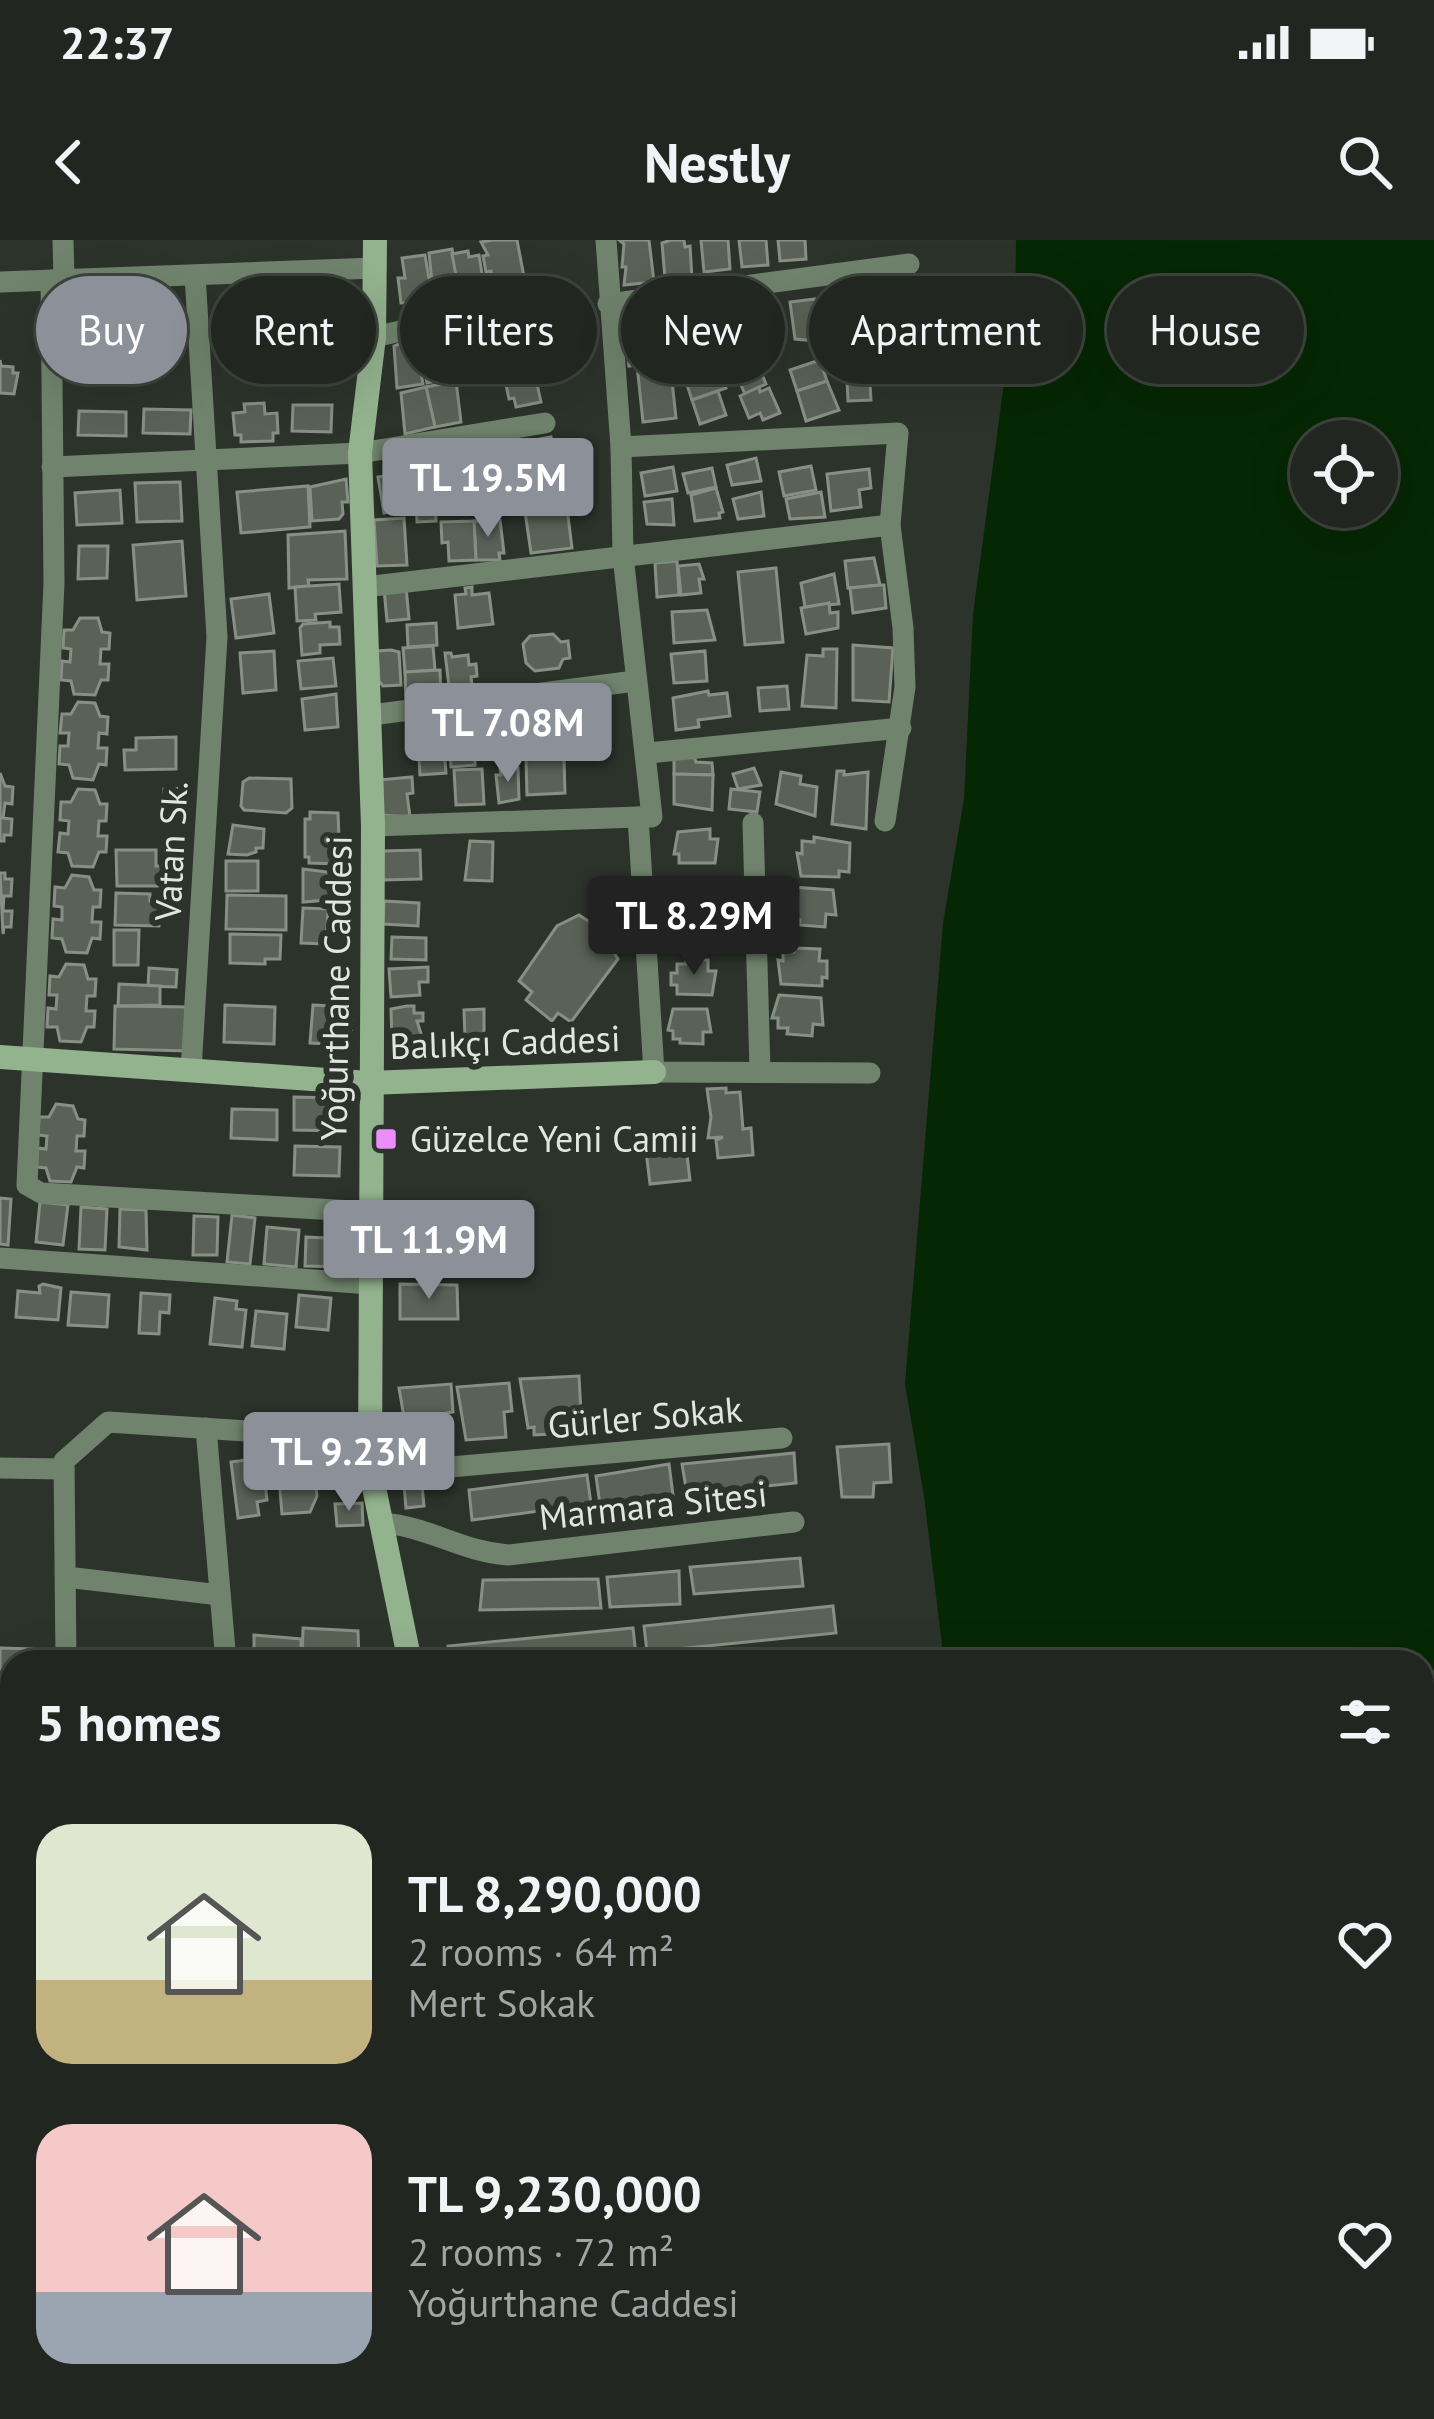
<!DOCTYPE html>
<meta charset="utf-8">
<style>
:root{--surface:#212620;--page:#2d322d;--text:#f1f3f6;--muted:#a2a5a5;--line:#3e433e;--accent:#8c9099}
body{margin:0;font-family:"PT Sans",sans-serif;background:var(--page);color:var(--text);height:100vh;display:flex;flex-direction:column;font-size:45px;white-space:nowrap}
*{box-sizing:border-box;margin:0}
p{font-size:39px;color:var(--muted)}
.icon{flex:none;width:66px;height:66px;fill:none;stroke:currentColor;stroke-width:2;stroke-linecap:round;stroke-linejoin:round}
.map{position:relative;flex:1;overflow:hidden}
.drawer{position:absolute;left:0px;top:1410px;width:1434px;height:771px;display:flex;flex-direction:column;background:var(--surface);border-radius:36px 36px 0 0;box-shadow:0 12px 48px #0002,0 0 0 3px var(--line)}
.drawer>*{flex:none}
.banner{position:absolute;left:36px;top:36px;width:1362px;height:108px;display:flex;gap:24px}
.buttons{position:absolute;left:1290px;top:180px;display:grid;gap:24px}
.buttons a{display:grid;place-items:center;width:108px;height:108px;border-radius:50%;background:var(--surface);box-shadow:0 12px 48px #0002,0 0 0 3px var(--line);font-size:60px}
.price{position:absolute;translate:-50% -102px;padding:0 27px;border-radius:12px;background:var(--accent);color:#fff;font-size:39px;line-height:78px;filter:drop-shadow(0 3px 6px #0008)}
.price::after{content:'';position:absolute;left:50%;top:72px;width:36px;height:27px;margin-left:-18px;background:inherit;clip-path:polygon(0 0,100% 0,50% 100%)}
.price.on{background:#222;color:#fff}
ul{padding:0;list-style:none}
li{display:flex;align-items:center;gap:36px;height:300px;padding:0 36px}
li span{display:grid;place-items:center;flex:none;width:336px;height:240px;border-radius:36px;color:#555}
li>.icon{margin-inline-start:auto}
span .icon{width:144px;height:144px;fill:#fffc;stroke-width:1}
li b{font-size:51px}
h2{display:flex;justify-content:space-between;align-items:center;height:144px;padding:0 36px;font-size:51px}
.tag{padding:0 42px;border-radius:54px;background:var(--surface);box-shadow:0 12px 48px #0002,0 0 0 3px var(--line);font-size:42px;line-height:108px}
.tag.on{background:var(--accent);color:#fff}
.status{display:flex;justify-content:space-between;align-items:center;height:84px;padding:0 60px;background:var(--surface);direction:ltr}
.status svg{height:33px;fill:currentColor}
header{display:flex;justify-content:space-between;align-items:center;height:156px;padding:0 36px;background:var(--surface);font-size:54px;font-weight:700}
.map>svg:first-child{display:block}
.water{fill:#062703;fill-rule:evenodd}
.building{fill:#5a6258;stroke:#879085;stroke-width:3}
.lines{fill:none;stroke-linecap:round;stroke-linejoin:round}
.street{stroke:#70846d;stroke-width:21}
.secondary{stroke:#93b28e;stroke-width:24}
.poi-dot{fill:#eb8dfb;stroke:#2c332b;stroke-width:4.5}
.labels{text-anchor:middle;stroke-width:12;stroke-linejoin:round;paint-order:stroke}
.street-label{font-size:36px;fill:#e1e6e0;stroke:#2c332b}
.poi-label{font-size:36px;fill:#e1e6e0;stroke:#2c332b;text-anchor:start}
</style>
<div class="status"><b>22:37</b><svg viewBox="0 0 49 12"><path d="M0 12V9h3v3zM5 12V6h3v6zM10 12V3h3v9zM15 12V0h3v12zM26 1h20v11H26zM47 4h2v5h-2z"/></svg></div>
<header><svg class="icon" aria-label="back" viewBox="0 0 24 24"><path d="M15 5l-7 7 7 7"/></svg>Nestly<svg class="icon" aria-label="search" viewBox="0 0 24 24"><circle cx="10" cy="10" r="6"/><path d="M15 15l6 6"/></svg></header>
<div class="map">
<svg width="1434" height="2179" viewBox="0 0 1434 2179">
<rect width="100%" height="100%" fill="#2c332b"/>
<path class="water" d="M1016,0H1434V2179H850L851,2169H1422V1422H944L924,1256L905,1144L943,683L964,559L973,374L1015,61ZM1311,201H1377V267H1311Z"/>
<g class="building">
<path d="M493,0H517L525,42L489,52L487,39L492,38L491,31L486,32L483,16L488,15L481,2Z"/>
<path d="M619,0H649L654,42L624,45L626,27H622L624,4Z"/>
<path d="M671,0H684L685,7L690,6L692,37L665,39L662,3Z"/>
<path d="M701,0H728L730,29L704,32Z"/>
<path d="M739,0H766L768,25L742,27Z"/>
<path d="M778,0H805L806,19L780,21Z"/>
<path d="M452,9L460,57L434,62L429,13Z"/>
<path d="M468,11L469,17L479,15L484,46L477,48L478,54L460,57L452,14Z"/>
<path d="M425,15L433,62L401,63L398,38H405L402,18Z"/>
<path d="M893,52L898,82L893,83L895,94L873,92L868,55Z"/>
<path d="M854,58L858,88L854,89L855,100L834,98L829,61Z"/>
<path d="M815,59L819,89L815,90L817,101L795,99L790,62Z"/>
<path d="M775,62L779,93L774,94L776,105L754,103L750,66Z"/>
<path d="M735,68L739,99H734L736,111L714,109L709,71Z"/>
<path d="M263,71H292L293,117H272V124H238V110H231L234,85L263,80Z"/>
<path d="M696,73L700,103L695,104L697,116L675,114L671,76Z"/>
<path d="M658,76L663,122L629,126L624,80Z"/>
<path d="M511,83L512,91L529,88L534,116L496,123L489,88Z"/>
<path d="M446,92L456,137L427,143L419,103Z"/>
<path d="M415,98L423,144L397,148L394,106Z"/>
<path d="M78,108L113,111V119H117L116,140L76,138Z"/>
<path d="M471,108L477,136L456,140L450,113Z"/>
<path d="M899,117L900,141L870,143L871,160L848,161L846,120Z"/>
<path d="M0,120L1,126L13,127V133H18L14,154L0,153Z"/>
<path d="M820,120L827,141L797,151L790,130Z"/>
<path d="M663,122H670L676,178L643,182L637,125Z"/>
<path d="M718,124L726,148L692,160L684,136Z"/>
<path d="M749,126L751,130L759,127L766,144L745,154L735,132Z"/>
<path d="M534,130L541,162L516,167L514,158L509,159L506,145L511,144L509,135Z"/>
<path d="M456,141L461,182L435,187L426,147Z"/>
<path d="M827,141L839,170L806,181L797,151Z"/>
<path d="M426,147L435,187L405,194L401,153Z"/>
<path d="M759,147L760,152L769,148L780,173L763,180L760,173L749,178L740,156Z"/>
<path d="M718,151L726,175L700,184L692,160Z"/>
<path d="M264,163L265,174L277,173L278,193H273V201L241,202V195H235L233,173L245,172L244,164Z"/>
<path d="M293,165H332L331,192L292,191Z"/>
<path d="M144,169L191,170L190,194L143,193Z"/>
<path d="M79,171L126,172V196L78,195Z"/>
<path d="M551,197L556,243L532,251L527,219L523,220L522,211L528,210L527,205L534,204V200Z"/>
<path d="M503,215L504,224L508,223L512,254L489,257L484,217Z"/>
<path d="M756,218L761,241L732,245L727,225Z"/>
<path d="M811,226L816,250L784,256L779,232Z"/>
<path d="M673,227L677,251L645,256L641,233Z"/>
<path d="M712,228L716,247L688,253L683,234Z"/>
<path d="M869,229L871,248L859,250L861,267L831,271L827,234Z"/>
<path d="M403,233L409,269L384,273L378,237Z"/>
<path d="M346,239L348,262H342L343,274L339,279L312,281L310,247Z"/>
<path d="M180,242L182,281L137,282L135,243Z"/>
<path d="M308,246L310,287L241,293L237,252Z"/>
<path d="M716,248L723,272L719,273L720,278L695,281L691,255Z"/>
<path d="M120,250L122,283L77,285L75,253Z"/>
<path d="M565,252L572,308L531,313L523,258Z"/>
<path d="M761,252L764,276L738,279L733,259Z"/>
<path d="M821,252L825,277L790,279L786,259Z"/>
<path d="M672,259L674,285L647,284L644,262Z"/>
<path d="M435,260L436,281L417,282L416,261Z"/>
<path d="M404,278L407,325L377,326L374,280Z"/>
<path d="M500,280L504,313H499L500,320H476L474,281Z"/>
<path d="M474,281L476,320L449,321L448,302L442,303L441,282Z"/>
<path d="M345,291L347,339L308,340L309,346L289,348L288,295Z"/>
<path d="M182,301L186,356L137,360L133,305Z"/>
<path d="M79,306H108L107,338L78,339Z"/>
<path d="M874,318L880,345L848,348L845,321Z"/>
<path d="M677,321L679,355L657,357L655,323Z"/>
<path d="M699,324L704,339H699L701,353L681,355L678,326Z"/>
<path d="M776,328L783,402L745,405L738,332Z"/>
<path d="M834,334L839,364L805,367L801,343Z"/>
<path d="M339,344L341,372L315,374L316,380L297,381L295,347Z"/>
<path d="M880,345H884L886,368L853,373L850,348Z"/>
<path d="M406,347L409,379L387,381L384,349Z"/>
<path d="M472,347V355L489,353L493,384L458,388L455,355L466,354L465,348Z"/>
<path d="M269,354L274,393L236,398L231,359Z"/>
<path d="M829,363L830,373L838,372V388L806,394L801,368Z"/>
<path d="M707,370L715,400L674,403L672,372Z"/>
<path d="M80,378H98L102,392L110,393L109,409H101L100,424H109L108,440H101L95,455L74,454L71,441L61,440L62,421L70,422L71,409L63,408L64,390H73Z"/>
<path d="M330,382V387H339L340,404L320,405V413L302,415L300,388L303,384Z"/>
<path d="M436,383L437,405L408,407L407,385Z"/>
<path d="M553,394L561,402L568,401L570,418L563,419L559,428L535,431L526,423L523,404L530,396Z"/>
<path d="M853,405L893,408L889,462L853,460Z"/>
<path d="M433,406L435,430L405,432L403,408Z"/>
<path d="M823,409H837L836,468L802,466L807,415L823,416Z"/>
<path d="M391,410L399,412L401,445L383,446L379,441L377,411Z"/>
<path d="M274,411L276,450L243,453L240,413Z"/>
<path d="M705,411L707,441L674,443L671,414Z"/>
<path d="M445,413H451L452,417L468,415L469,425L476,424L477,436L471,437L473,453L450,455Z"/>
<path d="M333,418L336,446L301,449L298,421Z"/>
<path d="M440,430L441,461L406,462L405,432Z"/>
<path d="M787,446L789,469L760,471L758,448Z"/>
<path d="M708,451L709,455L727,453L730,476L698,480L699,487L676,490L673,458Z"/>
<path d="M336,454L338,487L305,490L302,459Z"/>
<path d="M78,462L95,463L100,476L108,477L107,494L99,493L98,508H107L106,525L99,524L93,540L73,538L69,525L59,524L60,506H68L69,493H60L62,474H71Z"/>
<path d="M524,482H560L561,514H524L520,489H524Z"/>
<path d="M476,489L475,525L451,527L448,491Z"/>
<path d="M443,494L446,533L420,535L418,504L423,503V496Z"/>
<path d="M176,497V529L125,530L124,510H136V498Z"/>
<path d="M694,516L696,522L712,523L713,535L674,534V518Z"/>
<path d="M564,518L565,553L527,555L526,519Z"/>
<path d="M518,528L519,559L499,563L496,535H501L500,529Z"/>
<path d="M754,528L761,545L738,549L733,534Z"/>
<path d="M482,529L484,564L456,565L454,530Z"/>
<path d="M837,531H844V535L868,532L866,589L832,584Z"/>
<path d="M781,532L801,536L800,544L817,547L815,576L776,564Z"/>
<path d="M0,533L5,546L13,547L12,564L5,563L3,578L12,579L11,595H4V601H0Z"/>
<path d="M674,534L713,535L712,570L674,564Z"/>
<path d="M412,537L413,553L407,554L410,577L381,575L378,540Z"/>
<path d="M249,538L291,539L292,568L286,573L244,570L241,566L243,542Z"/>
<path d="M188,548L189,573L165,574L164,549Z"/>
<path d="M78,549L95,550L100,564H107L106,581H99L98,596H107L106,612H99L93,627L72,626L68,613L58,612L60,593L68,594L69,581L60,580L61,562H71Z"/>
<path d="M731,549L760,552L757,572L729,569Z"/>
<path d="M310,572L338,573L340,624L309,623V617H305V579H310Z"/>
<path d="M233,585L264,589L263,608H256V612L247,615L228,614Z"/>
<path d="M710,589V599H718L715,623H679V614H674L678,592Z"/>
<path d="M814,597L850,603L849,632L839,631V637L801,636L797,613L802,614V601L814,602Z"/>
<path d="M470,601L493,602L492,641L465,640Z"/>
<path d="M116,610H156V626H163V646H117Z"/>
<path d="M420,610L421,639L382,640V611Z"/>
<rect x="226" y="621" width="32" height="30"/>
<path d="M303,629L351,635V658L303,662Z"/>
<path d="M0,633H5V639H12L11,656H4L3,671H12L11,687H4L3,694Z"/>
<path d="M72,635L89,637L94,650H101L100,667H93L92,682H101L100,699L92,698L87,713L66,712L62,699L52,698L53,679L62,680V667L54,666L55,647L65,648Z"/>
<path d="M679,638H712L717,663H708V673H686V668H678L673,647H679Z"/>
<path d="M792,647L833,650L836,675L826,674L825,687L799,685L800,680H790V671H785V658L791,659Z"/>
<path d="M116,653L150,654V661H160L159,686L115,685Z"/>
<path d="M227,655L286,656V690L226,689Z"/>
<path d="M384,661L419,663L418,686L383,684Z"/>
<path d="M303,668L328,669L326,704L301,703Z"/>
<path d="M579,675L610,695L607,702L618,719L571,782L558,773L552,781L526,760L532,752L519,741L557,686Z"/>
<path d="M114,690H139L138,725H114Z"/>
<path d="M230,694L281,695L280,719H265V724L230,723Z"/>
<path d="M392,697L426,698V720L391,719Z"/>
<path d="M795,708L820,709L819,721H827V738L822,737V746L781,744L778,720L783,721V712H794Z"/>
<path d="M686,720H708V731H716L712,755L677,754V745H671V733H677V724H686Z"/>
<path d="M66,724L84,725L88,739H96L95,756H87L86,771H95L94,787H87L81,802L60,801L57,787H47L48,768L56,769L57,755H49L50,736L59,737Z"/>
<path d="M428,727V742H419L420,755L391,757L389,729Z"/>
<path d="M149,728L177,730L176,747L148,746Z"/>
<path d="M119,744L160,746V765L118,766Z"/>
<path d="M779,755L821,758L823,785L813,784L812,796L787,794L788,788H778V778H772Z"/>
<path d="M225,765L275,767L274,804L224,802Z"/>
<path d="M313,765L330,766L329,774L352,775L351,805L310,803Z"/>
<path d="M115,766L190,767L189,811L114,809Z"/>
<path d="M407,766H414V773H423V781H417L423,800H415L416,806H409V802H392L391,769Z"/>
<path d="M484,769V799H465L464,770Z"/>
<path d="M673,769H707L711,792H703V804L680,803V799H673V791L668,790Z"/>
<path d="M726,848V853L740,852L743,889L751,888L753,915L718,918L716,900L723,897L708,898L711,877L707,849Z"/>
<path d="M294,857L340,858V891L294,890Z"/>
<path d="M56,864L73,866L78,879L85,880L84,896H77L76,911H85L84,928L77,927L71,942L50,941L46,928L36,927L38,908L46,909L47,896L38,895L39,877H49Z"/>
<path d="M232,869L277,870V900L231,898Z"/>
<path d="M295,906L340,907L339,936L294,935Z"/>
<path d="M686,907L690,940L650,944L646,911Z"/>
<path d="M0,958L11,959L8,1005L0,1004Z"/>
<path d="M40,962L68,965L63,1005L36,1002Z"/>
<path d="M81,967L107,969L105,1010L79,1009Z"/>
<path d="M120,969L146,970L147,1010L119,1007Z"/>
<path d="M232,975L255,978L250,1024L227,1022Z"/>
<path d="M194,976L218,977L217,1015H193Z"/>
<path d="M267,987L299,990L296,1027L264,1024Z"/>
<path d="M306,997L346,999L344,1027L305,1026Z"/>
<path d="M43,1044L61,1048L58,1080L16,1077L18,1051L40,1053L39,1046Z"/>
<path d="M400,1044L457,1045L458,1079H400Z"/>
<path d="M71,1052L109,1055L107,1087L68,1085Z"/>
<path d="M141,1053L170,1055L169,1073L160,1072L159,1094L139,1093Z"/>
<path d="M299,1055L331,1058L328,1090L296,1087Z"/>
<path d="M215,1058L237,1061L236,1069L246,1070L242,1107L210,1104Z"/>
<path d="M256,1071L287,1074L284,1109L252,1106Z"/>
<path d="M579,1136L581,1172L575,1176V1186H569L570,1193L534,1195V1187L528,1188L520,1139Z"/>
<path d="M509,1143L512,1171L504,1172L506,1197L466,1200L457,1147Z"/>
<path d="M451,1144L453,1172L446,1173L448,1198L408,1201L399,1148Z"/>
<path d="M889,1204L891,1242L874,1243L873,1257H842L837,1207Z"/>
<path d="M312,1212L317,1256L310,1272L282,1274L277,1214Z"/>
<path d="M794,1213L796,1243L687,1254L682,1224Z"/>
<path d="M262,1218L267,1260L257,1262L259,1275L238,1278L231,1222Z"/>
<path d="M669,1224L673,1255L600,1265L596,1236Z"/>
<path d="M587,1235L591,1264L472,1280L469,1250Z"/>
<path d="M422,1245L424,1266L406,1268L404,1246Z"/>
<path d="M362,1263L363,1285L337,1286L335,1264Z"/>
<path d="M800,1318L803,1346L694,1354L690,1327Z"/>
<path d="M679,1331L680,1364L610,1367L607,1337Z"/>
<path d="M598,1339L601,1368L480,1370L483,1340Z"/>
<path d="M833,1366L836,1393L647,1412L644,1386Z"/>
<path d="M303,1388L358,1391L359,1422H302Z"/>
<path d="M633,1388L636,1415L570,1422H449L448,1406Z"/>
<path d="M254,1395L301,1399V1422H254Z"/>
<path d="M0,1408L33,1409V1422H12V1435L0,1434Z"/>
<rect x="4" y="1648" width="8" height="47"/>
<path d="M0,1915H10L12,1950L0,1951Z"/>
<path d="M174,2169H230L231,2172L208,2179H177Z"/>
<path d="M559,2169H572L614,2178L557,2179Z"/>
</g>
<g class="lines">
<g class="street">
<path d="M63,0L64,40"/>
<path d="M606,0L621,207L623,316L652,577H638L654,832L870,833"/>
<path d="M51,40L54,343L27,945L41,953L370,972"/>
<path d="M0,42L375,28"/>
<path d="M608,64L909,24"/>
<path d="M374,97L525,63"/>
<path d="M621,207L898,193L890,285L903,388L905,447L885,581"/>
<path d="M52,227L360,213L545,183"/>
<path d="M365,347L890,285"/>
<path d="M371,475L635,441"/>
<path d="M648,513L901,488"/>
<path d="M753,583L760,830"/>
<path d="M373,586L638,577"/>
<path d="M191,830L217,397L195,35"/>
<path d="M0,1018L371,1044"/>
<path d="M206,1188L226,1422"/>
<path d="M0,1228L64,1229"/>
<path d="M370,1228L371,1234L782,1198"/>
<path d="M382,1283C431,1287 459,1311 508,1315L794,1282"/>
<path d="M66,1337L220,1355"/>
<path d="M66,1422L64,1221L108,1182L370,1199"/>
<path d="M0,1629L12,1628"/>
<path d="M0,1973L12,1972"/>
<path d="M0,2151L13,2179"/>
<path d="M645,2179L647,2169"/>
</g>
<g class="secondary">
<path d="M375,0L374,97L360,213L373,586L370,1228L410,1422"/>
<path d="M0,817L369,843L654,832"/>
<path d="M465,2169L469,2179"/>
</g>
</g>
<rect class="poi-dot" x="374" y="887" width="24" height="24" rx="6"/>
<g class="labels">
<g class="street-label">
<text transform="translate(171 611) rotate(-87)" y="13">Vatan Sk.</text>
<text transform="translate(336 748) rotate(-89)" y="13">Yoğurthane Caddesi</text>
<text transform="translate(505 802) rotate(-2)" y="13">Balıkçı Caddesi</text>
<text transform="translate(645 1177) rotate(-5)" y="13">Gürler Sokak</text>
<text transform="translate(653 1265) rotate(-6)" y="13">Marmara Sitesi</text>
</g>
<g class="poi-label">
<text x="410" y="912">Güzelce Yeni Camii</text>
</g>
</g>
</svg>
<div class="buttons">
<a><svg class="icon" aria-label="locate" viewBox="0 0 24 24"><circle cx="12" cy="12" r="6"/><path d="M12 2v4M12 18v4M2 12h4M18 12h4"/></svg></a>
</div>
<b class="price" style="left:488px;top:300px">TL 19.5M</b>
<b class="price" style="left:508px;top:545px">TL 7.08M</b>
<b class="price on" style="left:694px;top:738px">TL 8.29M</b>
<b class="price" style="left:429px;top:1062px">TL 11.9M</b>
<b class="price" style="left:349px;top:1274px">TL 9.23M</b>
<div class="banner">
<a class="tag on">Buy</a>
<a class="tag">Rent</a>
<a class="tag">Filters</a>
<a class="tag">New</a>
<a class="tag">Apartment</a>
<a class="tag">House</a>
</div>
<section class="drawer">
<h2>5 homes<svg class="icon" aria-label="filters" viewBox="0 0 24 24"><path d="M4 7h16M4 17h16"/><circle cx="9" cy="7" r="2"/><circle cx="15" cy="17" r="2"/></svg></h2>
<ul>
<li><span style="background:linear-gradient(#dfe7d0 65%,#c2b280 0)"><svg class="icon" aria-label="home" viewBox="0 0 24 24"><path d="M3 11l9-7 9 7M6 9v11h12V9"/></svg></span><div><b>TL 8,290,000</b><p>2 rooms · 64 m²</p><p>Mert Sokak</p></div><svg class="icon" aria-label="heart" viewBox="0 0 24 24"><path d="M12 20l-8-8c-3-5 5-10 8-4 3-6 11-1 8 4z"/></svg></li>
<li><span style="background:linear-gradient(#f6c9c9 70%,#9aa5b1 0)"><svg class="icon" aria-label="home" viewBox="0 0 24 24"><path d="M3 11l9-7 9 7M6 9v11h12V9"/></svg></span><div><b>TL 9,230,000</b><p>2 rooms · 72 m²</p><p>Yoğurthane Caddesi</p></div><svg class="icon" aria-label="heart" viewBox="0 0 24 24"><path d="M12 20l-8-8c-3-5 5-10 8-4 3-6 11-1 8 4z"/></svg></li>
</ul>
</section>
</div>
